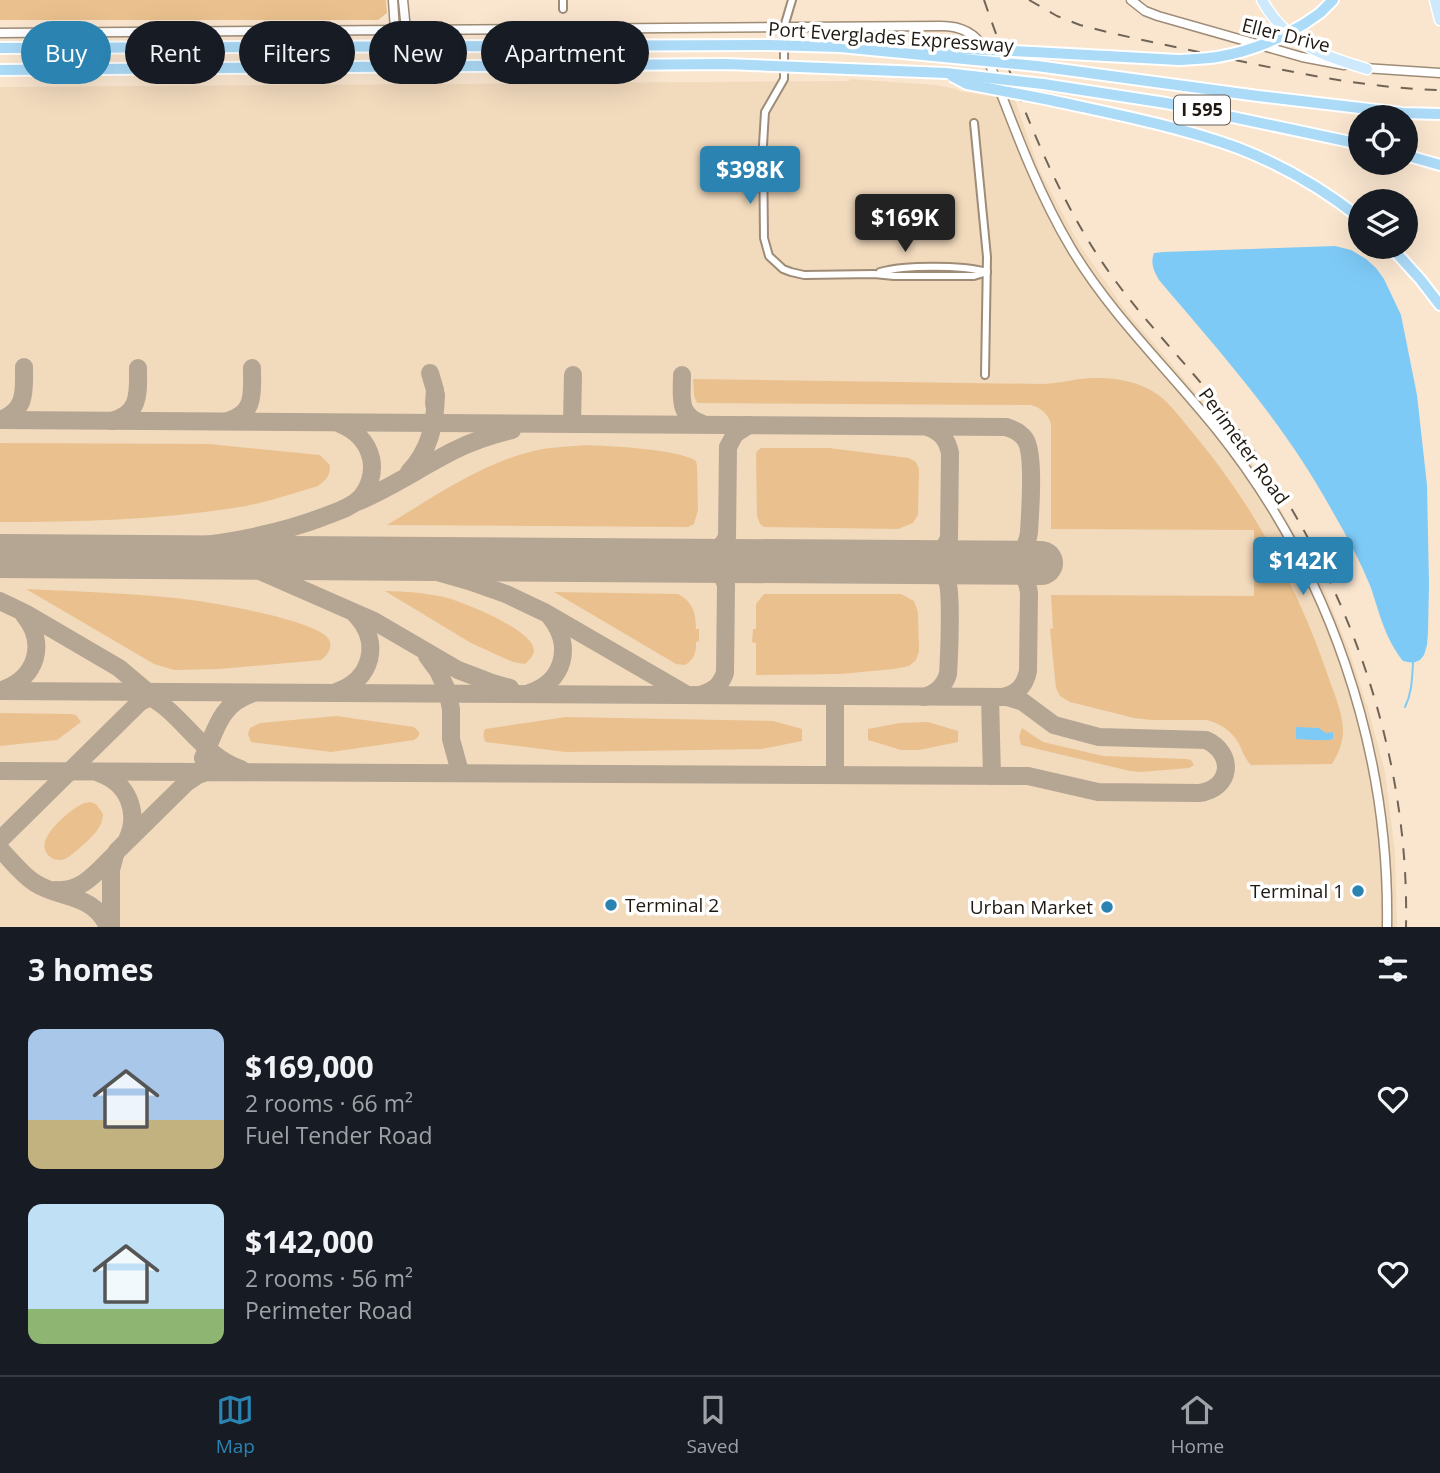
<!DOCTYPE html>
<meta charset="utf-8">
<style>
:root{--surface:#171b24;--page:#20242c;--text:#f1f3f6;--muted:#9ea1a6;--line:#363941;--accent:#2a83b1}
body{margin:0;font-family:"Open Sans",sans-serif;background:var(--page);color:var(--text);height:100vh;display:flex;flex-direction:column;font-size:26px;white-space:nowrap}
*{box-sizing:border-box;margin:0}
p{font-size:23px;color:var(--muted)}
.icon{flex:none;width:38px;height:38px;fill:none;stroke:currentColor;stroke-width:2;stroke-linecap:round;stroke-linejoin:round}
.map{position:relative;height:927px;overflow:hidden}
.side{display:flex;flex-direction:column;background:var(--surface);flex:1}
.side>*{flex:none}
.hud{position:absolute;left:21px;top:21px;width:700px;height:63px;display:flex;gap:14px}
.controls{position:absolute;left:1348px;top:105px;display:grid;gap:14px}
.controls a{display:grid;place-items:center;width:70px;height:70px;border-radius:50%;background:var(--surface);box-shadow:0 7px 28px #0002;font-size:35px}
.price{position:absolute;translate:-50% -60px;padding:0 16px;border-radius:7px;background:var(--accent);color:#fff;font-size:23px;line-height:46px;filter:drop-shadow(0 2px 4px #0008)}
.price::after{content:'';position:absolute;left:50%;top:42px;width:21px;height:16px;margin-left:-10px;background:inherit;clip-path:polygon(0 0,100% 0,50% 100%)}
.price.active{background:#222;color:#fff}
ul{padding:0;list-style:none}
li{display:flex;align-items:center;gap:21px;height:175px;padding:0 28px}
li span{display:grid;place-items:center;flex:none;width:196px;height:140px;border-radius:14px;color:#555}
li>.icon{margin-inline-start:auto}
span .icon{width:84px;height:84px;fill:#fffc;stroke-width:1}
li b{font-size:30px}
h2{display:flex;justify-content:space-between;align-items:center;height:84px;padding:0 28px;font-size:30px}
.tag{padding:0 24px;border-radius:32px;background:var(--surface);box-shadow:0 7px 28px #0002;font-size:24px;line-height:63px}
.tag.active{background:var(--accent);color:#fff}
.dock{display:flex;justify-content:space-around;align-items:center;height:98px;border-top:2px solid var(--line);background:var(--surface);font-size:19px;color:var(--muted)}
.dock a{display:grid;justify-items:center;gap:4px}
.dock .active{color:var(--accent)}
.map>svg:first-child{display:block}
.built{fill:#f2dabd}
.green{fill:#eac18e}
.water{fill:#7ecaf7}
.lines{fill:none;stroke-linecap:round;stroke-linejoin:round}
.stream{stroke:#7ecaf7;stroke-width:2}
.taxiway{stroke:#b5a593;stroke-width:18}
.runway{stroke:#b5a593;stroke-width:44}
.street-casing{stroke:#9e8c77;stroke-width:10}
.secondary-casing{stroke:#9e8c77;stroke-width:11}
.primary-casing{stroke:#fff;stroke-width:13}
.highway-casing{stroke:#fff;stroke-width:14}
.street{stroke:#fff;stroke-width:6}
.secondary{stroke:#fff;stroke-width:8}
.primary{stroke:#cde9fb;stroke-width:10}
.highway{stroke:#acdbf8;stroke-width:10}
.rail{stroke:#706457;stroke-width:2;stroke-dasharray:12 12;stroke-linecap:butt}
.highway-bridge-casing{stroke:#fff;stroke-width:14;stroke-linecap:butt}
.highway-bridge{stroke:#acdbf8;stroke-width:10}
.poi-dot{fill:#2a83b1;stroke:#fff;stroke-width:2.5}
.labels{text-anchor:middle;stroke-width:7;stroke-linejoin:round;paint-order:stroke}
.shield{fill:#fff;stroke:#635e58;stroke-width:2}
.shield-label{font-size:18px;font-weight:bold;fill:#201911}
.street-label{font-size:19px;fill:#201911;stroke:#fff}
.poi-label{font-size:19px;fill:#201911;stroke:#fff;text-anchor:end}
</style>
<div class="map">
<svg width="1440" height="927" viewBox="0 0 1440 927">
<rect width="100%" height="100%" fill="#fae6cf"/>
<path class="built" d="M850,79L935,85L957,89L958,91L1015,100L1039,169L1079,244L1123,307L1239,444L1268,488L1318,574L1349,650L1369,712L1385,772L1395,853L1397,927H0V87L849,81Z"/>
<g class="green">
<path d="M0,0H386L387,13L378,20H0Z"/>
<path d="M693,379L1044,384C1058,383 1067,381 1080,379C1105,376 1136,379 1157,394C1171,404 1182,420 1193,433C1252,503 1297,586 1327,673C1333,691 1342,710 1343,729C1343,742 1339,753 1332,764L1251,765C1245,759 1243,752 1239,744C1232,731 1220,723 1206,720H1152L1134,718L1070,702L1060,696L1056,688L1050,629L1053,628L1051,595L1254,596V530L1051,529V425C1049,414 1041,408 1031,405L697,403L694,396Z"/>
<path d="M0,443L209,444L320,455L330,465C330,476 327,479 318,486C295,493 271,501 246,506C165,520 82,522 0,522Z"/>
<path d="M586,445C609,446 679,449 696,461L697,466L698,510L694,524L688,527L387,525C432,498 476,467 526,453C545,447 566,447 586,445Z"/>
<path d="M761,448H829L909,458L916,462L919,469L918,515L913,523L898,529L764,527L760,524L757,516L756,455L757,451Z"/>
<path d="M26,589C83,592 142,593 199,601C224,605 312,620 328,638C334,646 328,655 321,660L219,669L174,670L154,664Z"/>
<path d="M385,591C405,591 425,593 444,597C463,602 535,630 534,651C533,657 529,660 525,664L513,662L471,643Z"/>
<path d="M554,592L678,594C693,602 696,613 696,629H699V641L696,642C696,652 695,659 685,665L676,664Z"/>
<path d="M764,594H901L914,601L918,612L919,651L916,660L909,666L894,669L840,674L756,675V643L752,642L753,629H756V604Z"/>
<path d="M0,713L71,714L76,715L81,722L57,740L0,746Z"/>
<path d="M336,716L414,727L419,732V736L414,740L331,752L251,742L248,734L250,728L260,723Z"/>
<path d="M566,717L773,721L802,729V741L762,749L566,752L486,742C483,737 483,734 485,729Z"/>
<path d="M928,722L958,731V742L919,750H901L868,740V729L900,723Z"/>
<path d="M1022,728L1043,742L1103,756L1187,759L1191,760L1194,765L1189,768L1141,772L1130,771L1021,745L1019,737Z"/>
<path d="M90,802L96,804L103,814C103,827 92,837 83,845C77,850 71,856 65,859C60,861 53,860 49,856C35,843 57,823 66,815C74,809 80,803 90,802Z"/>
</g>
<g class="water">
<path d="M1335,246L1351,250L1366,259L1376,268L1384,279L1401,315L1417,395L1427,485L1429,584L1428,632L1427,645L1424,655L1420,660L1413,663L1403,661C1385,638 1380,615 1371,588C1360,560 1345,533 1330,507C1284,423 1220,352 1159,280C1154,271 1150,263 1154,253L1163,252Z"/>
<path d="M1296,727L1319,728L1326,733L1333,732V739C1321,742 1309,739 1296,739Z"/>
</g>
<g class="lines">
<path class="stream" d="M1405,707C1412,693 1412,679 1413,663"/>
<g class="taxiway">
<path d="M430,373L435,390L434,404"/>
<path d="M682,375C682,398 677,415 703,424"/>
<path d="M0,420L1006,427C1013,429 1020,432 1025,439C1035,453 1030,513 1029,532C1027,550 1017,557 1001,562"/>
<path d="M0,420C27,410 24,391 24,367"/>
<path d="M112,421C141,413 138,392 138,368"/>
<path d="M228,421C256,413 252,392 252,368"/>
<path d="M572,424L573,375"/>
<path d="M409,472C430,450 435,424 436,395"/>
<path d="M357,502C391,488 421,467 455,450C473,441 492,435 512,430"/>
<path d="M49,556C141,551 236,550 323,517C335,512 351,508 360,498C370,488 374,471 371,458C367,442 355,430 340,424"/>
<path d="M228,557L374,621L458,670L492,683L510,688"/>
<path d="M340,558L392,563L434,571L469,581L506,594L546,613L684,693"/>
<path d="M690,560C708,563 720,566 726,585L725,673C720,686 714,691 700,695"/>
<path d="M693,560C709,557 719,552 727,537L728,447L735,434L749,425"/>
<path d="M922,562C933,565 942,570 947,581C952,592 949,659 948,674C944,687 936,693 924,697"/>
<path d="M922,562L938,554L945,546L949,538L950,453C947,439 941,432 928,427"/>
<path d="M1001,562C1018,567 1027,575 1029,593L1028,671C1025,686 1017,694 1002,697"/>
<path d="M0,601L25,613L119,668L151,695"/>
<path d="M427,656L438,671L447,690L451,709V739L460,772"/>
<path d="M2,690C37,678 47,643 24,615"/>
<path d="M0,691L1007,697L1023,702L1054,725L1099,737L1206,740C1235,753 1232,789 1199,793L1098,792L1028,776L207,772L198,775L186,783L117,851L115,855L111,870V927"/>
<path d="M336,692C372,680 382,642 355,614"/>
<path d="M142,693C179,707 200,756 241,769"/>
<path d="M529,693C564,682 573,646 551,618"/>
<path d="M990,697L992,776"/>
<path d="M203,758C216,731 219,705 251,694"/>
<path d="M0,771L203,772"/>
<path d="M99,773C128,783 140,812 127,840"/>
<path d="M835,775V696"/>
<path d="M0,840L140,702L159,693"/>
<path d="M0,849C11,860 22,875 35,883C62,900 93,893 108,927"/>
<path d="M56,890C82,892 97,872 114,855"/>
</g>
<path class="runway" d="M0,556L1041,563"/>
<g class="street-casing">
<g id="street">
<path d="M563,0V9"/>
<path d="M792,0L784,27V79L765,112L763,145L764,238L769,256L783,269L791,272L804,275L874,274L894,276H974L987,272"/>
<path d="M974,123L987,257L985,375"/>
<path d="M880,272C905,265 961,265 987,272"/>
</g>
</g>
<g class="secondary-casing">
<g id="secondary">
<path d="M393,0L395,30"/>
<path d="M403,0L406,30"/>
<path d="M1131,0L1145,11L1158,16L1302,57L1344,65"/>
<path d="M0,33L941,26C960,26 975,32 984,49C1010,116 1034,186 1071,248C1111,315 1168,369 1217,430C1329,570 1390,748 1387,927"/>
<path d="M1364,68L1440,73"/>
</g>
</g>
<g class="primary-casing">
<g id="primary">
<path d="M1262,0C1286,44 1322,55 1367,69"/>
<path d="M1435,0L1440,20"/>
</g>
</g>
<g class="highway-casing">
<g id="highway">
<path d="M1304,24L1320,13L1333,0"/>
<path d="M1033,52L1179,60"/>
<path d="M1037,66L1258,96L1403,113L1440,114"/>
<path d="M0,70L212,68"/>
<path d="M1043,84L1166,103L1360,144"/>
<path d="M1050,100C1113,114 1178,126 1238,148C1282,165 1323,189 1360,218"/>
<path d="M1405,155L1440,165"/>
<path d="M1391,247L1420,279L1440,305"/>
</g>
</g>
<use href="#street" class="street"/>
<use href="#secondary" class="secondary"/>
<use href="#primary" class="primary"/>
<use href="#highway" class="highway"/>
<g class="rail">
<path d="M984,0C1015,88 1047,177 1098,256C1136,314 1186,362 1228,416C1341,560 1410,743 1406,927"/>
<path d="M1029,0L1057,16L1080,25C1125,37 1171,46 1217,56C1291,72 1364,88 1440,90"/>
</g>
<g class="highway-bridge-casing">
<g id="highway-bridge">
<path d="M916,47L1033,52"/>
<path d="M0,48L769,45L840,47L1037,66"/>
<path d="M1179,60C1192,59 1205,59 1217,57C1248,52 1278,40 1304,24"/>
<path d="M212,68L726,64L946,73L1043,84"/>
<path d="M952,76L967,84L1050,100"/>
</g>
</g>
<use href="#highway-bridge" class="highway-bridge"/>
</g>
<g class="poi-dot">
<circle cx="1358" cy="891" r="7"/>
<circle cx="611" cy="905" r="7"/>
<circle cx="1107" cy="907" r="7"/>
</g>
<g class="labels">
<rect class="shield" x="1174" y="95.5" width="56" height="29" rx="5"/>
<g class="shield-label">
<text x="1202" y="116">I 595</text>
</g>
<g class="street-label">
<text transform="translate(1286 35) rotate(14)" y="7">Eller Drive</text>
<text transform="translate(891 37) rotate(4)" y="7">Port Everglades Expressway</text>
<text transform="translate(1244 446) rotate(54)" y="7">Perimeter Road</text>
</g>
<g class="poi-label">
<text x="1344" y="898">Terminal 1</text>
<text x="625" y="912" text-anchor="start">Terminal 2</text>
<text x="1093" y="914">Urban Market</text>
</g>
</g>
</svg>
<div class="controls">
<a><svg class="icon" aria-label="locate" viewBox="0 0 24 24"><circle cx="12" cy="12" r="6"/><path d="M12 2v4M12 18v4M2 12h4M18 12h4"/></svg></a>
<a><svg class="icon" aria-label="layers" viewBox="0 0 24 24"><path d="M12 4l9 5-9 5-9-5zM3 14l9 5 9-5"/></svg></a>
</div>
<b class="price" style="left:750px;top:206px">$398K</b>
<b class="price active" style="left:905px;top:254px">$169K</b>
<b class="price" style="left:1303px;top:597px">$142K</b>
<div class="hud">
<a class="tag active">Buy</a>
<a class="tag">Rent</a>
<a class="tag">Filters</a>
<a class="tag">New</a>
<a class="tag">Apartment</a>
</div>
</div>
<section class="side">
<h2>3 homes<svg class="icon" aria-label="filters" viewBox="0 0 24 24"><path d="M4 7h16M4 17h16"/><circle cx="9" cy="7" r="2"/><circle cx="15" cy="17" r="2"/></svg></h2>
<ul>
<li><span style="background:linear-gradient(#a9c7e8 65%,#c2b280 0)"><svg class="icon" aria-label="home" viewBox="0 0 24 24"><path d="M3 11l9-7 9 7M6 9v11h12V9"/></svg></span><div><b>$169,000</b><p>2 rooms · 66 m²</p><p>Fuel Tender Road</p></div><svg class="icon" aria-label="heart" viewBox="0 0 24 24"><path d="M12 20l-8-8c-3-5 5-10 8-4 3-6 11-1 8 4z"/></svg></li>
<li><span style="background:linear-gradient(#bfe0f5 75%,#8fb573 0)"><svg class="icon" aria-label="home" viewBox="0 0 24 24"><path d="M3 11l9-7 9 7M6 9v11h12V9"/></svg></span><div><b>$142,000</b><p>2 rooms · 56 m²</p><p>Perimeter Road</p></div><svg class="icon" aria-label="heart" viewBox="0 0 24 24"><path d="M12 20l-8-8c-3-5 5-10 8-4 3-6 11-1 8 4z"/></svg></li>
</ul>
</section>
<nav class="dock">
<a class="active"><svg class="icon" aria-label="map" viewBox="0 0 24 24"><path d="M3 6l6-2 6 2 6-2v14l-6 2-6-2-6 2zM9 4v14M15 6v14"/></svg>Map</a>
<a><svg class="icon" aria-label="saved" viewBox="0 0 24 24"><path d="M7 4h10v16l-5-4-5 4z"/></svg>Saved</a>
<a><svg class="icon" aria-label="home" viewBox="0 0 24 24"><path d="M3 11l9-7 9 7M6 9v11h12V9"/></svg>Home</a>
</nav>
